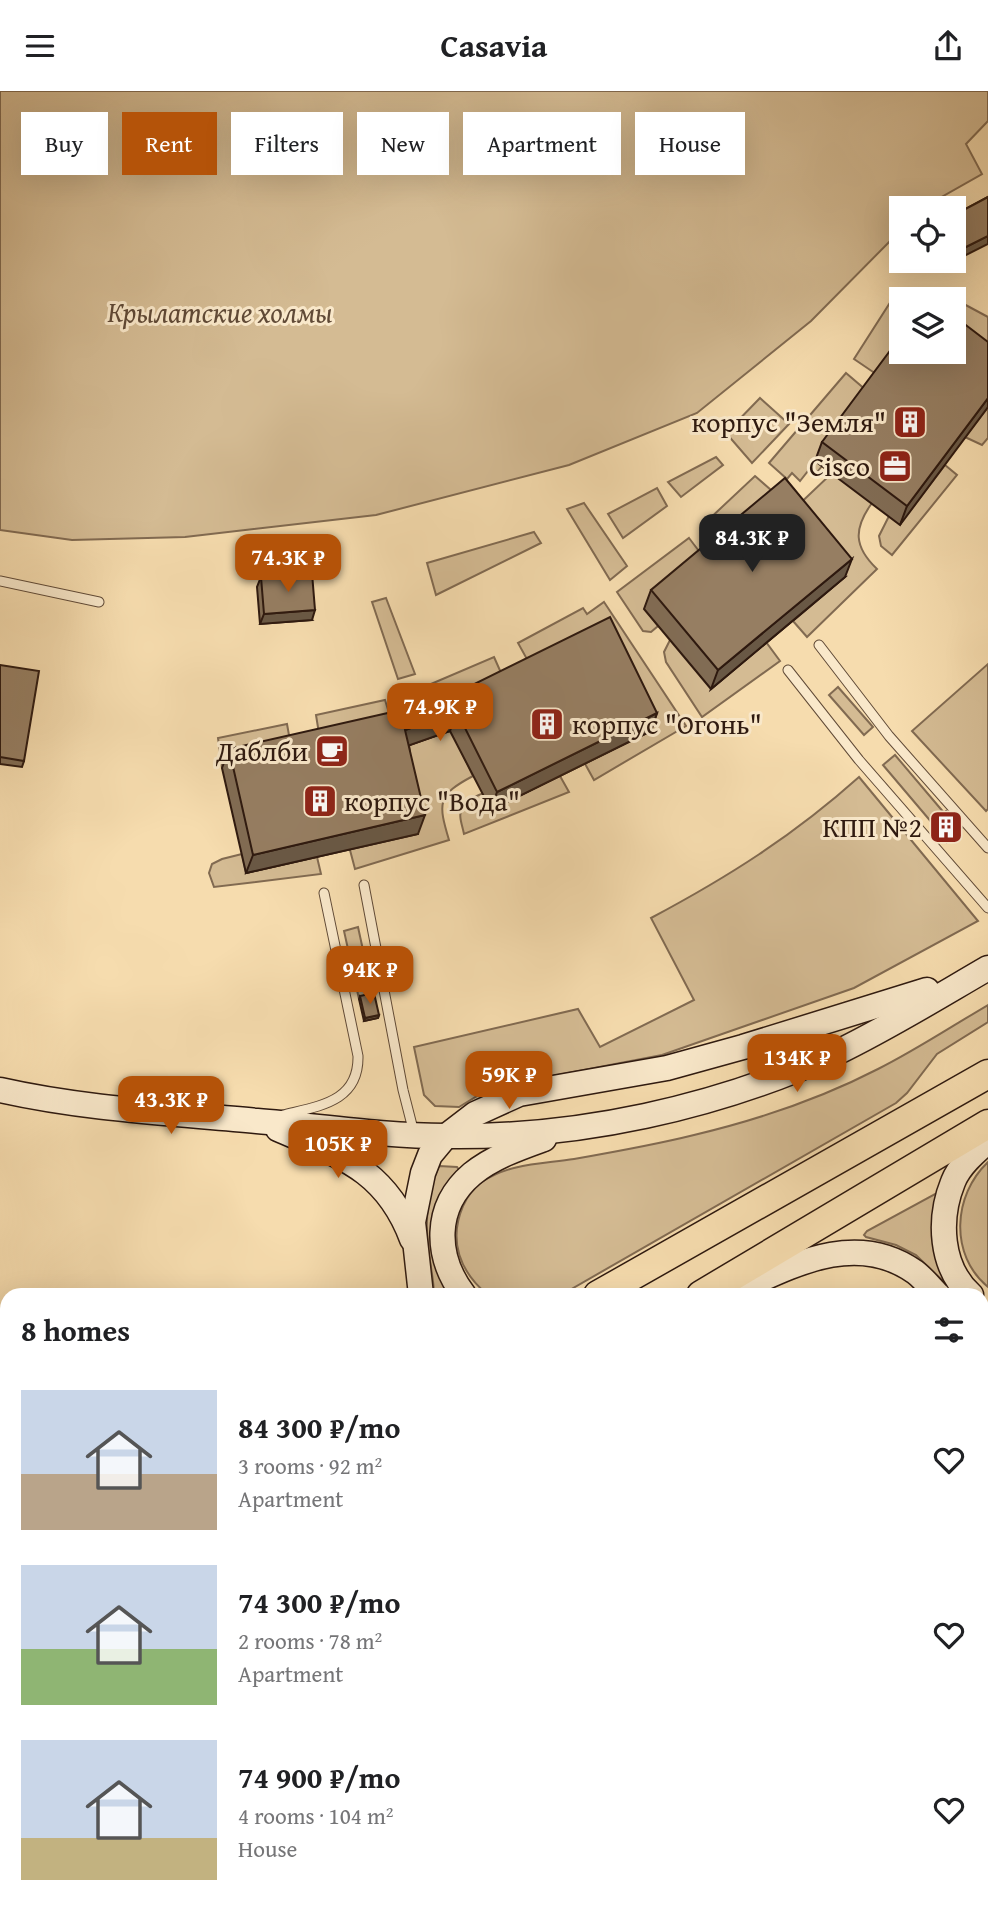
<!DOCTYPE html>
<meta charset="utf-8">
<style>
:root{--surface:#fff;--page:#f6f6f6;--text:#202124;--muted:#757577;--accent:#b45309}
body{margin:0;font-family:"Gentium Book Plus",serif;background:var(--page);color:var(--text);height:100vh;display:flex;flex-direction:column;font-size:26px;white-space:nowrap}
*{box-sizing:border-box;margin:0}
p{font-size:23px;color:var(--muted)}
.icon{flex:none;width:38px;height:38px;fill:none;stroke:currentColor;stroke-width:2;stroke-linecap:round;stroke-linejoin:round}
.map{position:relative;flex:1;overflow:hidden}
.sheet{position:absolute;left:0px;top:1197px;width:989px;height:625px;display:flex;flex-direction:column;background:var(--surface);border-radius:21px 21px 0 0;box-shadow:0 7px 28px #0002}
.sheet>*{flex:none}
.top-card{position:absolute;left:21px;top:21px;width:947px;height:63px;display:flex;gap:14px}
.controls{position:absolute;left:889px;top:105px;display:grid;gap:14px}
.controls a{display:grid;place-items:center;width:77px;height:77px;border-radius:0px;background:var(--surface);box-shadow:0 7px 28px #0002;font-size:35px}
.price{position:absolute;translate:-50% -60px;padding:0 16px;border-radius:14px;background:var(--accent);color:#fff;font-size:23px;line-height:46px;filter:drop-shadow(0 2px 4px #0008)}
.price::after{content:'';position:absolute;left:50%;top:42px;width:21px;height:16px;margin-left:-10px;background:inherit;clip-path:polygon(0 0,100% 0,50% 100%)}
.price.selected{background:#222;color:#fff}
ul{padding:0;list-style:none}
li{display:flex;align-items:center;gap:21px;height:175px;padding:0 21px}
li span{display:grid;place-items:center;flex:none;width:196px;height:140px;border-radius:0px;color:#555}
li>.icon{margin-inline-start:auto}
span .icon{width:84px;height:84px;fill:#fffc;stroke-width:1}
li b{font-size:30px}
h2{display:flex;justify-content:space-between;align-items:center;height:84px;padding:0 21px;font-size:30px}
.tag{padding:0 24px;border-radius:0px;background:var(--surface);box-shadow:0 7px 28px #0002;font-size:24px;line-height:63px}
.tag.selected{background:var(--accent);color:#fff}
header{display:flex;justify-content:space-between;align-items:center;height:91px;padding:0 21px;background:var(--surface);font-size:32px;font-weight:600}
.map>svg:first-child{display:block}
.green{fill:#d4bb93;stroke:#816a51;stroke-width:2}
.water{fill:#b29a78;stroke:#7d664e;stroke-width:2}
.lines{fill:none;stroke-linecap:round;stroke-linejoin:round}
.service-casing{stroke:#604a37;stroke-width:11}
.secondary-casing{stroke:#2e190f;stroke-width:27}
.primary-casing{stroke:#2e190f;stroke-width:31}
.service{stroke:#f9e8ca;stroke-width:9}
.secondary{stroke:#f9e8ca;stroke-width:24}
.primary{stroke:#f6dcae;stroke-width:28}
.wall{fill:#816c54;stroke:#2e190f;stroke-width:2}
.shaded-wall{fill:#695845;stroke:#2e190f;stroke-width:2}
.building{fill:#967e62;stroke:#2e190f;stroke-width:2}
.labels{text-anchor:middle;stroke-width:6;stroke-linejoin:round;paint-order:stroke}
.park-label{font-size:28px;font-style:italic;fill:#604a37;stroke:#f9e8ca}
.poi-label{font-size:28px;fill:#2e190f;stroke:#f9e8ca;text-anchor:end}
</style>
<header><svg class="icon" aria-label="menu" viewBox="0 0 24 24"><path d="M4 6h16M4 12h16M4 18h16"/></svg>Casavia<svg class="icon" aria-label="share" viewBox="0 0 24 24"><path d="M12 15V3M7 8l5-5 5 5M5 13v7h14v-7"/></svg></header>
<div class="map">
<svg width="988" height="1821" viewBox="0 0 988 1821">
<rect width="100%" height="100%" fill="#f6dcae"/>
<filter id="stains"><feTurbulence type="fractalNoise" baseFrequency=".00286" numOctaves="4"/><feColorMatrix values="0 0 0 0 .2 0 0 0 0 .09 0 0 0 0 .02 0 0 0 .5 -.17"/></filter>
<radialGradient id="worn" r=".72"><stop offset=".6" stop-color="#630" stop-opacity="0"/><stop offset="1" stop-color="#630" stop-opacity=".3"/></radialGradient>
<g class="green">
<path d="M0,0H988V30L966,53L982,83L922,117H901V139L811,230L697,322L569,374L376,424L185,446L72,449L0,439Z"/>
<path d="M930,203L950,208H901V255L879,285L854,268L893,207Z"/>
<path d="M954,209L962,212L988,226V275L954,249Z"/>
<path d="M846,282L867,300L815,369L822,375L814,385L808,380L800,390L792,382L787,388L769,372Z"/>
<path d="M760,307L789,333L752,372L726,342Z"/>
<path d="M988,316V347L982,354L965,346Z"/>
<path d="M716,366L723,374L681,406L668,391Z"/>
<path d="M945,374L957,384L892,464L881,455L879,445L889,425L900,433Z"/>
<path d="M832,382L872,412C853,438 854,456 877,478L807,546L793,530L845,486L791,421Z"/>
<path d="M755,385L779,406L724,451L705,432Z"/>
<path d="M657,397L667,415L623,447L608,423Z"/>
<path d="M584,412L627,475L610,489L567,418Z"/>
<path d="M534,441L541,452L436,504L427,472Z"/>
<path d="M689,447L705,468L645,518L658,535L651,541L643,540L617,501Z"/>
<path d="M386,507L415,583L398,588L372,511Z"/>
<path d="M604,511L686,635L594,689L518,552L583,517L587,523Z"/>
<path d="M670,549L766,551L780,570L702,626L666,571L664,561Z"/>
<path d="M494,566L506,593L415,631L412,622L406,624L399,603L431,593Z"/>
<path d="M988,573V718L986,720L912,640Z"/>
<path d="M838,596L873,636L864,644L829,604Z"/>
<path d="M385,609L394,638L321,655L316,624Z"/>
<path d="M287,633L292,661L222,677L218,647Z"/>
<path d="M451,639L473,685C437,704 438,712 449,749L355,778L350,759L399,658Z"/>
<path d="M895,664L945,723L933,733L883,674Z"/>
<path d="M560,685L569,701L464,743C462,733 458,725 462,716C471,698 540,689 560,685Z"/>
<path d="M859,686L978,830L854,897L662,964L500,995L487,999L459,1016L435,1015L424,1004L414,956L578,918L600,956L694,909L651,827C728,786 793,745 859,686Z"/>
<path d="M242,763L246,782L317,766L321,783L214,796L209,782L212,773L222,768Z"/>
<path d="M358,836L373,905L359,908L344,840Z"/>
<path d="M988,914V931L937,963L907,1002L896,1012L561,1204H488C460,1181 448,1150 463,1115C467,1106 474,1097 482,1091C510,1072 542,1073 574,1068C614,1061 654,1054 694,1044C757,1029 820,1008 878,978C916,959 952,935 988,914Z"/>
<path d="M988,1071V1196C949,1164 953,1104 988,1071Z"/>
<path d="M439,1075L457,1076L459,1079L439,1106L435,1117L452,1204H434C434,1187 429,1171 428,1153C425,1129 428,1097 439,1075Z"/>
<path d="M935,1103L937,1106L951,1198L916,1164L896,1154L866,1146L864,1144L867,1140Z"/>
<path d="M982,1277L988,1278V1581L982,1583Z"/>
<path d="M7,1397V1480L0,1484V1400Z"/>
<path d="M7,1657V1815H229L204,1821H0V1662Z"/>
</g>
<path class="water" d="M988,1581V1821H204L229,1815H982V1583Z"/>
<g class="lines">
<g class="service-casing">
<g id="service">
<path d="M0,490L99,511"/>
<path d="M819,554L889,645L988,757"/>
<path d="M788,579L859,669L988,817"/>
<path d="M364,794L403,999L414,1042"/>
<path d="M283,1024C319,1015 359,1011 358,965L324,802"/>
</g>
</g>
<g class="secondary-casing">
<g id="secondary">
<path d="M0,999C84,1018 171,1022 257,1030C319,1035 383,1045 446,1045C578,1047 716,1017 836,962C888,937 938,906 988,877"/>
<path d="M278,1038C340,1065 386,1078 412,1148"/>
<path d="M421,1204L413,1131L423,1082L430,1064L445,1046L475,1023L519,1003L667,977L743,956L927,899"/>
<path d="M464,1204C435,1166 433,1116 472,1083C493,1066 519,1057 544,1048"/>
<path d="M727,1204C786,1178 853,1137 915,1181C923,1187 931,1197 938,1204"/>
<path d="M971,1204C940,1176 938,1128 953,1091C959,1075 975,1061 988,1050"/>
<path d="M982,1241L988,1244"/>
</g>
</g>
<g class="primary-casing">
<g id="primary">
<path d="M598,1204L988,983"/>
<path d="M701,1204L988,1033"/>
<path d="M0,1554L7,1550"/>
<path d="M0,1615L7,1610"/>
</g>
</g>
<use href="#service" class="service"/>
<use href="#secondary" class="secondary"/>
<use href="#primary" class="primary"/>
</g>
<g class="wall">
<path d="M988,106L956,169L954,165V124Z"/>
<path d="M988,251L900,434L815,370L822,351Z"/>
<path d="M261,486L312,529L260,533L257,496Z"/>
<path d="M845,486L711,598L644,518L651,499Z"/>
<path d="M0,574L24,670L22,676L0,673Z"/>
<path d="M450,605L657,622L651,640L491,719L450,640L409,654L418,743L246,782L222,677L229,658L402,626L449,610Z"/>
<path d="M934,729L961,737L959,740L948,750L933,733Z"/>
<path d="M360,905L379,924L378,927L364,930L359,908Z"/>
</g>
<g class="shaded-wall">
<path d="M988,145V153L956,169L960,159Z"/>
<path d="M988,307V316L900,434L907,415Z"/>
<path d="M852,468L845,486L711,598L718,579Z"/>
<path d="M315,519L312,529L260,533L264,523Z"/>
<path d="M457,621L450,640L399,658L405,639Z"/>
<path d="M657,622L651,640L491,719L497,701Z"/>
<path d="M425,724L418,743L246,782L253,764Z"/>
<path d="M961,737L959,740L948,750L949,746Z"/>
<path d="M379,924L378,927L364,930L365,927Z"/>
</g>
<g class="building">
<path d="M988,106V145L960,159L954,147V124Z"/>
<path d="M954,225L988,251V307L907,415L822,351L901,245V261H954Z"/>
<path d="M785,387L852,468L718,579L651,499Z"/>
<path d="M312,482L315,519L264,523L261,486Z"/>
<path d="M610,526L657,622L497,701L457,621L405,639L425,724L253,764L229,658L401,619L402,626L451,609L450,605Z"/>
<path d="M0,574L39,580L24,670L0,666Z"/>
<path d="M946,720L961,737L949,746L934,729Z"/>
<path d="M374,902L379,924L365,927L360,905Z"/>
</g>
<defs>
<g id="building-square" transform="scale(1.75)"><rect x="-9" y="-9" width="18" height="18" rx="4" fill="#8f2418" stroke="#f9e8ca"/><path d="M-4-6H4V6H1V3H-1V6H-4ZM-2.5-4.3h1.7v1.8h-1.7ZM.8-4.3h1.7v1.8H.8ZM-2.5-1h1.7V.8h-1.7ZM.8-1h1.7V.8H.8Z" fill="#fff"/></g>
<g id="office-square" transform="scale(1.75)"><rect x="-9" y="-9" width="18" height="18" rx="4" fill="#8f2418" stroke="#f9e8ca"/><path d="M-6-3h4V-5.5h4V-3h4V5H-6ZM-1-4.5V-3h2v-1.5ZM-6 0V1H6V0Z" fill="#fff"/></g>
<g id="cafe-square" transform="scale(1.75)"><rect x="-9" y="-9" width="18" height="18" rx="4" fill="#8f2418" stroke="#f9e8ca"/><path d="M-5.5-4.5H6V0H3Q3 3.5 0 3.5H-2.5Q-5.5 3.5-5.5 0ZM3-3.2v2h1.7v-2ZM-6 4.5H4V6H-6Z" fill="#fff"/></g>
</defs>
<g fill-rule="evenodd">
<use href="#building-square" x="910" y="331"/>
<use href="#office-square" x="895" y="375"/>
<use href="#building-square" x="547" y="633"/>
<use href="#cafe-square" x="332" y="660"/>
<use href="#building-square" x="320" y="710"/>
<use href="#building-square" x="946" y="736"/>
</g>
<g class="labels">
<g class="park-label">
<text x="220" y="231">Крылатские холмы</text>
</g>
<g class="poi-label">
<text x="886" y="341">корпус "Земля"</text>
<text x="870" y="385">Cisco</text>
<text x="572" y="643" text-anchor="start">корпус "Огонь"</text>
<text x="308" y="670">Даблби</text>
<text x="344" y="720" text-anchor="start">корпус "Вода"</text>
<text x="922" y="746">КПП №2</text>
</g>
</g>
<rect width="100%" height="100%" filter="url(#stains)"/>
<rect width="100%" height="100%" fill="url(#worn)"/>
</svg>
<div class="controls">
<a><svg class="icon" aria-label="locate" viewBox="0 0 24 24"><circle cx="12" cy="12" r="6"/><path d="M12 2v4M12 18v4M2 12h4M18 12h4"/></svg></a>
<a><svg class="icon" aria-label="layers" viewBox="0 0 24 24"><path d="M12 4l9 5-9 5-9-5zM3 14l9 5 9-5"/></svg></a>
</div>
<b class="price selected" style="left:752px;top:483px">84.3K ₽</b>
<b class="price" style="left:288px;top:503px">74.3K ₽</b>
<b class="price" style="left:440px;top:652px">74.9K ₽</b>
<b class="price" style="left:370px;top:915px">94K ₽</b>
<b class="price" style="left:797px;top:1003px">134K ₽</b>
<b class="price" style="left:509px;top:1020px">59K ₽</b>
<b class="price" style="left:171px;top:1045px">43.3K ₽</b>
<b class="price" style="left:338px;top:1089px">105K ₽</b>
<div class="top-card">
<a class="tag">Buy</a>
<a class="tag selected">Rent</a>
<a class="tag">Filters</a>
<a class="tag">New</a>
<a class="tag">Apartment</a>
<a class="tag">House</a>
</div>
<section class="sheet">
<h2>8 homes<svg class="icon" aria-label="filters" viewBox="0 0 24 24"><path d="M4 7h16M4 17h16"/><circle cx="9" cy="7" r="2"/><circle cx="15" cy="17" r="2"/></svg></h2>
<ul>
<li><span style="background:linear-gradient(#c9d6e8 60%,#b9a48a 0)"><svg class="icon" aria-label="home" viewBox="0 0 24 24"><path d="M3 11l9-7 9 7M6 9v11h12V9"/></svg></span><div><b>84 300 ₽/mo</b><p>3 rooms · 92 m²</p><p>Apartment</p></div><svg class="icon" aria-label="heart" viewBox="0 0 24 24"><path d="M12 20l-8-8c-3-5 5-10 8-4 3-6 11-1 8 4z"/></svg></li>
<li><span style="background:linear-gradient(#c9d6e8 60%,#8fb573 0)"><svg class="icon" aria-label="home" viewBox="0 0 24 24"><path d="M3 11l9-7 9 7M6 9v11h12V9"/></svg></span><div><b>74 300 ₽/mo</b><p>2 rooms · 78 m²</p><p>Apartment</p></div><svg class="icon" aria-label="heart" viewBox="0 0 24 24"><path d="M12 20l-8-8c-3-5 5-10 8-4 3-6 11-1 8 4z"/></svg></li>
<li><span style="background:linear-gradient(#c9d6e8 70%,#c2b280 0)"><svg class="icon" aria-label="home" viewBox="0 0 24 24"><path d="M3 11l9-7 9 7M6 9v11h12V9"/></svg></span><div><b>74 900 ₽/mo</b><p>4 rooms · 104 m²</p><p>House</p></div><svg class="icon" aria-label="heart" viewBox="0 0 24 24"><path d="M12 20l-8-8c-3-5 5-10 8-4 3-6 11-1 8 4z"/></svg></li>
</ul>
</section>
</div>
